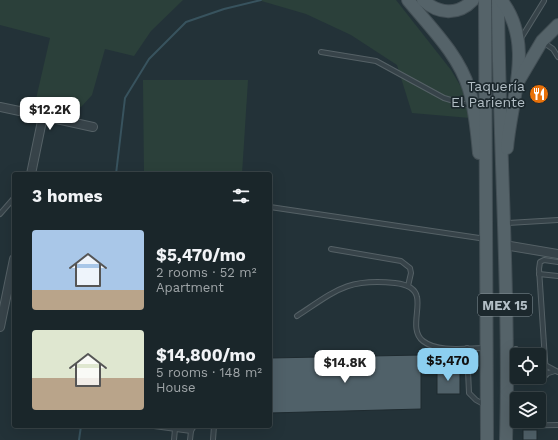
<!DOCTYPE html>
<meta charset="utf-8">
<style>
:root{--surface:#1a262a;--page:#273236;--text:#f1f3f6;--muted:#9fa5a8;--line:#384347;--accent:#8ccff0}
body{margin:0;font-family:"Work Sans",sans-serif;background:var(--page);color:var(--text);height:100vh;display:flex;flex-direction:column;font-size:15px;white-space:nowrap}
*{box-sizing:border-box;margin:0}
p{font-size:13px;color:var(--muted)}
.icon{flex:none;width:22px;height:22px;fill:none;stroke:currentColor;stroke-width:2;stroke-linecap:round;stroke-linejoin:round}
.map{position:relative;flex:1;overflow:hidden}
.side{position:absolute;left:12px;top:172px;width:260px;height:256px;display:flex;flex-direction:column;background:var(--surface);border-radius:4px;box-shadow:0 4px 16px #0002,0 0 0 1px var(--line)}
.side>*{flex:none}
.tools{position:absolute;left:510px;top:348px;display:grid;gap:8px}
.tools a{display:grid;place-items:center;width:36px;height:36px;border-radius:4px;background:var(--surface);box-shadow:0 4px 16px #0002,0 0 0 1px var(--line);font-size:20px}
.price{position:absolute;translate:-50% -34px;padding:0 9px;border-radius:8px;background:#fff;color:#222;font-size:13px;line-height:26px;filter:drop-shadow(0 1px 2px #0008)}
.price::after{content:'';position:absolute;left:50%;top:24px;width:12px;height:9px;margin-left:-6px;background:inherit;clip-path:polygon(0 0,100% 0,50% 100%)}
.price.active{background:var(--accent);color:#111}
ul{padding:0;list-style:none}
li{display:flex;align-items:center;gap:12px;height:100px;padding:0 20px}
li span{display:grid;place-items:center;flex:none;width:112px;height:80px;border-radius:4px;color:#555}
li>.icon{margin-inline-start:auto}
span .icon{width:48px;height:48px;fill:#fffc;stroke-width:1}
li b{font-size:17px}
h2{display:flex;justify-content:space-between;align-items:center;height:48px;padding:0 20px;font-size:17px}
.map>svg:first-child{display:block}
.green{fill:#2b403a}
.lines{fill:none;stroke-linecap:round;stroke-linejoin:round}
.stream{stroke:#38535e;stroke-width:2}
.building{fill:#506169;stroke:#1e2a2f}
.lane-casing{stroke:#556166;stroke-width:6}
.street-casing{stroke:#556166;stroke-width:10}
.primary-casing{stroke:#434f55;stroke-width:14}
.lane{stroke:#374349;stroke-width:4}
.street{stroke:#374349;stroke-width:8}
.primary{stroke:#556369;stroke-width:12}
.labels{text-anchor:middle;stroke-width:3.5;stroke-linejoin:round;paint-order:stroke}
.shield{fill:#1c282d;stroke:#859197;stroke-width:1}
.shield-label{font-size:13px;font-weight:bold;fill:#b2bec5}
.poi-label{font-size:14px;fill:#b2bec5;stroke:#1c282d;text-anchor:end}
</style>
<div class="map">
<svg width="558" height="440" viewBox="0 0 558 440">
<rect width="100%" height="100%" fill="#233238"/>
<g class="green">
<path d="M0,0H183L151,31L134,56L105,49L92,95L81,107L36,99L50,38L0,25Z"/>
<path d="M258,0H396L451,70L467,97L470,118L412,113L397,65L351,35L306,14Z"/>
<path d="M143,80H248L242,174H144Z"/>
</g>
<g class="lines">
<g class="stream">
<path d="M116,174L125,98L149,59L186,22L224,9L261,0"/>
<path d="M79,440L81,426"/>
</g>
</g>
<g class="building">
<path d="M421,355V409L270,413V358Z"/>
<rect x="437" y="369" width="23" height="25"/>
<rect x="523" y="430" width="14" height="10"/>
</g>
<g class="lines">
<g class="lane-casing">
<g id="lane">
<path d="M520,40L544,1"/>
<path d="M543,42L553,49L558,57"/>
<path d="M321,52L376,61L444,98L471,106"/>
<path d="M270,207L486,239"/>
<path d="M0,214L14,198"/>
<path d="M506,223L558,220"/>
<path d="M331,249L401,261L410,268L411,273L408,286"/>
<path d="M539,274L558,276"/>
<path d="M297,316C335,291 347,278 395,283C404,284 415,287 417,297C420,310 410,331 423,341C438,353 467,348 486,348"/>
<path d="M467,348L469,393L476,400L485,405"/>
<path d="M516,349L517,361"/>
<path d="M539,364L545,365L558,372"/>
<path d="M546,375L539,269L540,262L544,260L558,262"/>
<path d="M539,376L555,371"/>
<path d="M509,384L517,379L528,377"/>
<path d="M154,426L191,431"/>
<path d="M508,426L558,425"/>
<path d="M174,440L175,429"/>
<path d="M190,440L191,431L194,426"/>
<path d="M213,440L214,426"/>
</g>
</g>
<g class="street-casing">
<g id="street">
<path d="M0,107L43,116"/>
<path d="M31,174L43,116L93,127"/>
<path d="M504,245L558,254"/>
<path d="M0,327L14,259"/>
</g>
</g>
<g class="primary-casing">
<g id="primary">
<path d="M408,0C430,27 459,55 469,89C475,109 477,131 479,153"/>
<path d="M423,0C438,14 458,16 473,0"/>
<path d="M485,0L487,440"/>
<path d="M498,0C499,147 510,293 506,440"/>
<path d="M501,0C535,43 511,99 507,148"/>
<path d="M519,80L542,41L558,25"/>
</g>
</g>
<use href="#lane" class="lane"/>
<use href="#street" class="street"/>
<use href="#primary" class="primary"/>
</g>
<defs>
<g id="restaurant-disc" transform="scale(1)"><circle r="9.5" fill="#e8710a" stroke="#1c282d"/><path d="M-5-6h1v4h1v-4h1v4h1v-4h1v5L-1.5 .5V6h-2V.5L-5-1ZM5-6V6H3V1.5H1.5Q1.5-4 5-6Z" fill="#fff"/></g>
</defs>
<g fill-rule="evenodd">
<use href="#restaurant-disc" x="539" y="94"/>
</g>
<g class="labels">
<rect class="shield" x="478" y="294" width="54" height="22" rx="3"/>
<g class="shield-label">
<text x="505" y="310">MEX 15</text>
</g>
<g class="poi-label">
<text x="525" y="91">Taquería<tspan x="525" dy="16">El Pariente</tspan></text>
</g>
</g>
</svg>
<div class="tools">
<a><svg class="icon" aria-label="locate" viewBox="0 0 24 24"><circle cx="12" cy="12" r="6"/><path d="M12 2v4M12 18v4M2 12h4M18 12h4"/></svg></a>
<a><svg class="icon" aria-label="layers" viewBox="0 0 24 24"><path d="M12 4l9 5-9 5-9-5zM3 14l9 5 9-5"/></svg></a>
</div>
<b class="price" style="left:50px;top:131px">$12.2K</b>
<b class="price active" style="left:448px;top:382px">$5,470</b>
<b class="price" style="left:345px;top:384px">$14.8K</b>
<section class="side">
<h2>3 homes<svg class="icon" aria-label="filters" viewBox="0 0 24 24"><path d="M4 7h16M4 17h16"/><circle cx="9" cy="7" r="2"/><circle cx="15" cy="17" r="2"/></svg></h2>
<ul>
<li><span style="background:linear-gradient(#a9c7e8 75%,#b9a48a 0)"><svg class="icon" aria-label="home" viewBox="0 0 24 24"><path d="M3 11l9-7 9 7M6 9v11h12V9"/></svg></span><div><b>$5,470/mo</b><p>2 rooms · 52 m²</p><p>Apartment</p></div></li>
<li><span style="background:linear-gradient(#dfe7d0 60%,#b9a48a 0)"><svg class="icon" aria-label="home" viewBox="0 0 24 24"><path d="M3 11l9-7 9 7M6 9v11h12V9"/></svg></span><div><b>$14,800/mo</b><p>5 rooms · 148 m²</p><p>House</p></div></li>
</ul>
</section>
</div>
